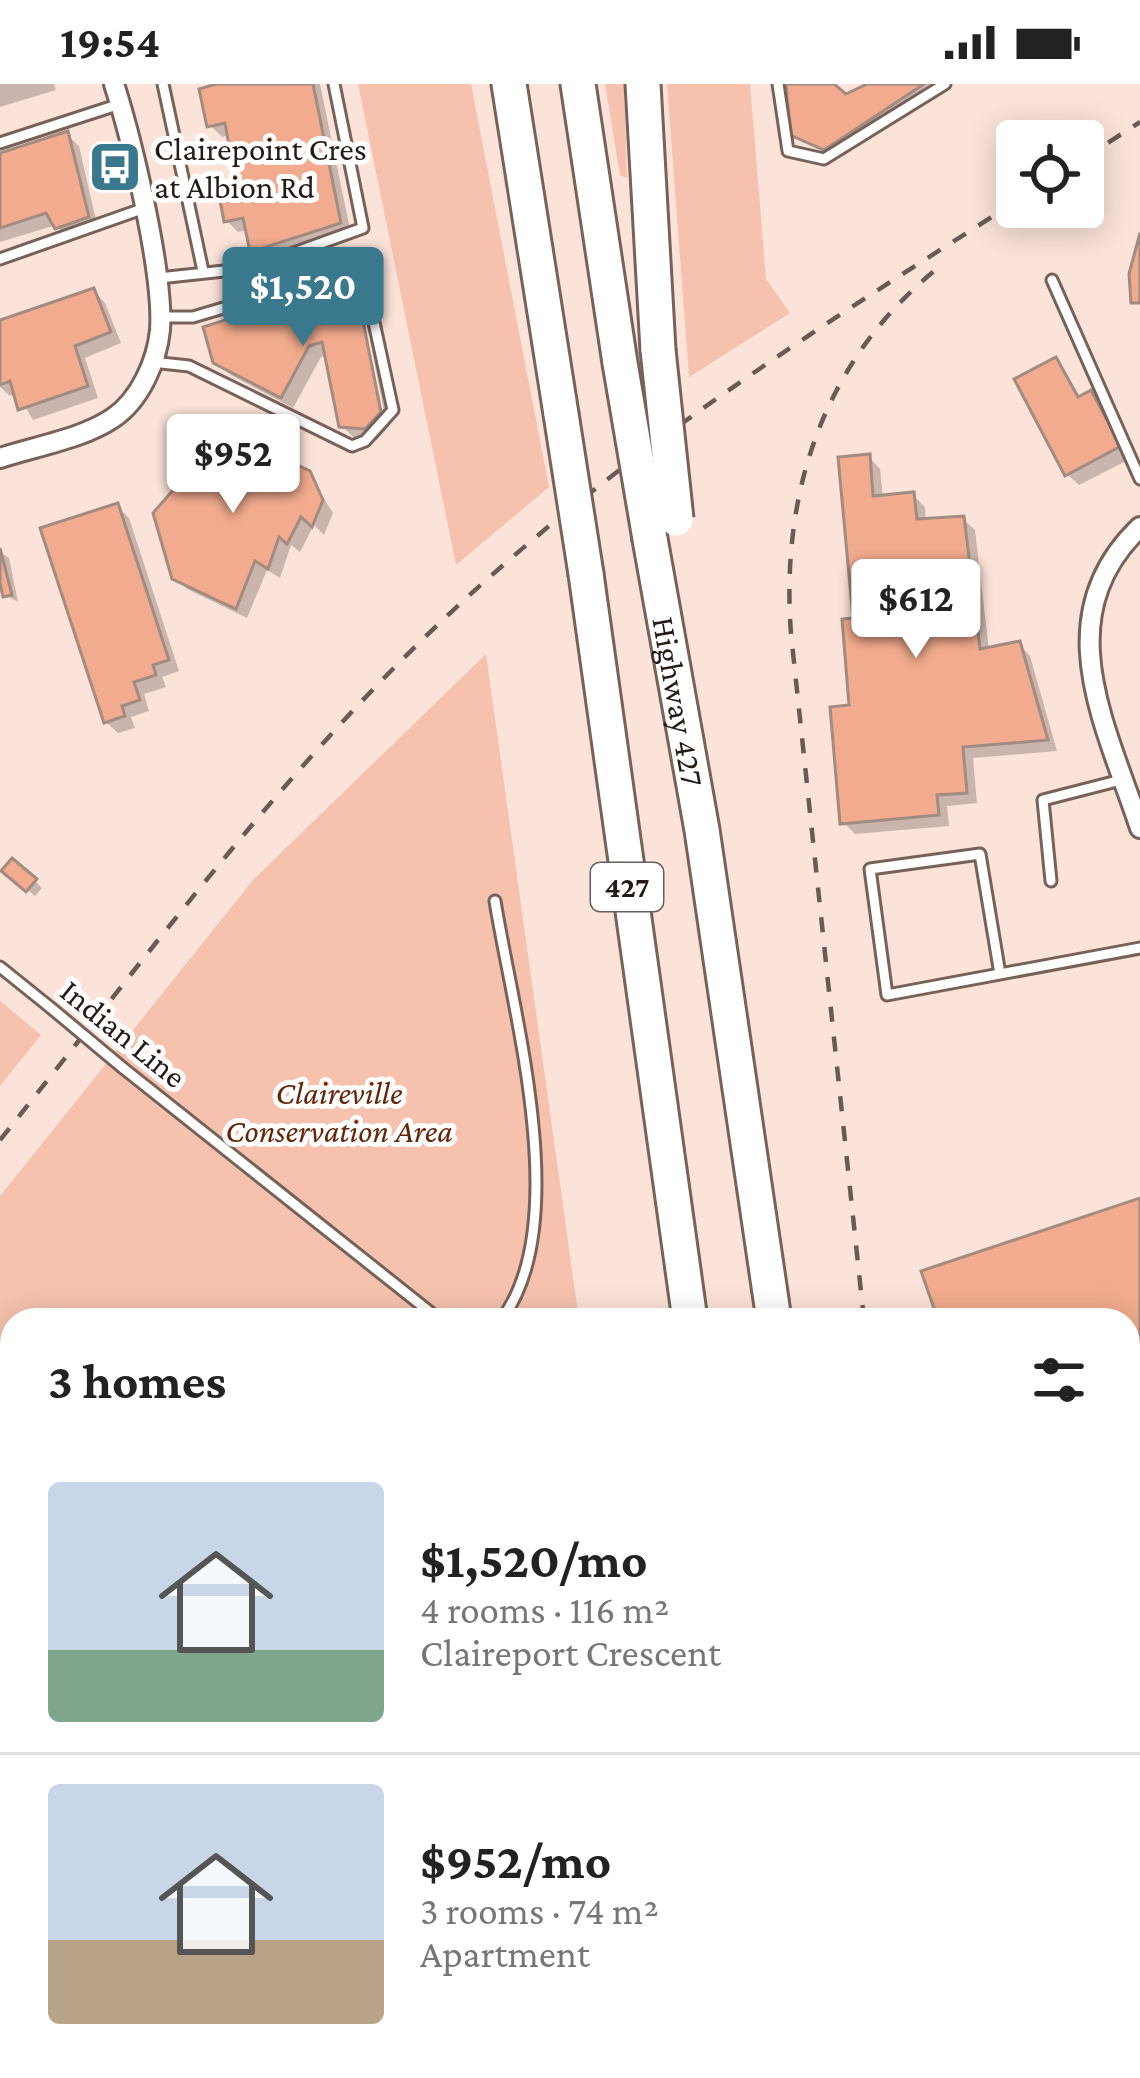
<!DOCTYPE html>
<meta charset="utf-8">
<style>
:root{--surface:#fff;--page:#f6f6f6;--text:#222;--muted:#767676;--line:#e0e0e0;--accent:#3a788e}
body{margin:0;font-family:"Crimson Pro",serif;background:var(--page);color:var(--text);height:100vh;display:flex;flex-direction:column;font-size:45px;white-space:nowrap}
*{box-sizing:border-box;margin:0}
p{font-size:39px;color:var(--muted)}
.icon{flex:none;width:66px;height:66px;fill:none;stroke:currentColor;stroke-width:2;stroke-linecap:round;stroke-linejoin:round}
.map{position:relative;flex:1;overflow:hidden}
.side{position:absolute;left:0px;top:1224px;width:1140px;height:771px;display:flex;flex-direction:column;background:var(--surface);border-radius:36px 36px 0 0;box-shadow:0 6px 30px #0003}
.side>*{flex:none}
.controls{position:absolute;left:996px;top:36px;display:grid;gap:24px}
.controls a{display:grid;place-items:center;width:108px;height:108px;border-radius:12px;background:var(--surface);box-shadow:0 6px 30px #0003;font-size:60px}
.price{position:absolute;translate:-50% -102px;padding:0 27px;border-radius:12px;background:#fff;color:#222;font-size:39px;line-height:78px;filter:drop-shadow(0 3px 6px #0008)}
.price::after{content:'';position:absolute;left:50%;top:72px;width:36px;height:27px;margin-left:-18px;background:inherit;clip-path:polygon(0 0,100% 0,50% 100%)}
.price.active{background:var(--accent);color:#fff}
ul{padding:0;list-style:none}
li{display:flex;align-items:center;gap:36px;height:300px;padding:0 48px}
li+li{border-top:3px solid var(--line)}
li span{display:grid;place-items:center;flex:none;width:336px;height:240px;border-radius:12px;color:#555}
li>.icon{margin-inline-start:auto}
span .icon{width:144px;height:144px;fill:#fffc;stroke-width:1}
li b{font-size:51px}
h2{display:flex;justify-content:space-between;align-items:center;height:144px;padding:0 48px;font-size:51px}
.status{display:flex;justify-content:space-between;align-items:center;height:84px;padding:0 60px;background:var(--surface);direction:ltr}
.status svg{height:33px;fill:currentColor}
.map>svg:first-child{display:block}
.green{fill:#f6c2ad}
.water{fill:#459cb9}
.shadow{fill:#0003}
.building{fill:#f2ab8e;stroke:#a28b81;stroke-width:3}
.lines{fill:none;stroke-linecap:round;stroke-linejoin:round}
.lane-casing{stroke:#776259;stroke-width:15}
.street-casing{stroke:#776259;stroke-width:24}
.highway-casing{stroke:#776259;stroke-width:39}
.lane{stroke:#fff;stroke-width:9}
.street{stroke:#fff;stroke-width:18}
.highway{stroke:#fff;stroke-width:33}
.rail{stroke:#685a54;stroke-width:4.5;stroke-dasharray:15 15;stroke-linecap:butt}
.lane-bridge-casing{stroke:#776259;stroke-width:15;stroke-linecap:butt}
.highway-bridge-casing{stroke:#776259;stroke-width:39;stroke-linecap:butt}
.lane-bridge{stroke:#fff;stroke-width:9}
.highway-bridge{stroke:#fff;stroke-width:33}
.labels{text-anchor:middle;stroke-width:10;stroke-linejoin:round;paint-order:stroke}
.shield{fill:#fff;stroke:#665f5d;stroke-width:3}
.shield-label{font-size:30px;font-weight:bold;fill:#241b17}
.poi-label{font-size:33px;fill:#241b17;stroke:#fff;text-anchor:start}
.street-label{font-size:33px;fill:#241b17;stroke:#fff}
.park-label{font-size:33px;font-style:italic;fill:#642507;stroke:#fff}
</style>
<div class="status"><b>19:54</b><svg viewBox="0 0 49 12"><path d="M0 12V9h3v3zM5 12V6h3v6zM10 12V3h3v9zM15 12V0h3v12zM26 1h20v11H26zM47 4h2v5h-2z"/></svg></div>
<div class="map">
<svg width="1140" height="1994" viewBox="0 0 1140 1994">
<rect width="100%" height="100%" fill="#fce3d9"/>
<g class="green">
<path d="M358,0H471L549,403L456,481Z"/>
<path d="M605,0H624L627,94L620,91Z"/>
<path d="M667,0H750L766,195L790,229L689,293Z"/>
<path d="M486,570L579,1236H12V1983H729L730,1994H0V1112L254,795Z"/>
<path d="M0,917L41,951L0,1002Z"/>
</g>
<path class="water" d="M0,1482L12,1498V1983H125L130,1994H0Z"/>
<g class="shadow">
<path d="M0,0H54L56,6L0,23Z"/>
<path d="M219,0H320L351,150L264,178L253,167L249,146L238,148L227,137L239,98L230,51L222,53L210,41Z"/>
<path d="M789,0H833L846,14L870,0H930L828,67L796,53Z"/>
<path d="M67,51L79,62L98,145L69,155L56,141L0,158V72Z"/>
<path d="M94,207L105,219L121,259L85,274L98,314L33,336L17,309L10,312L0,303V239Z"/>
<path d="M355,214L381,343L387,342L363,221L391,340L377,356L354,354L342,342L328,271L321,273L293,324L229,290L216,278Z"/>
<path d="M1056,277L1082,315L1090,310L1102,321L1130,375L1079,401L1067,390Z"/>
<path d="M869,373L880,385L883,415L913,411L925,423L926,437L963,435L975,446L989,566L1019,560L1030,572L1057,667L973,674L977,719L947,722L949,742L855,750L843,738Z"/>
<path d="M308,390L333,429L324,451L314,441L300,468L291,461L280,494L267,486L247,534L187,505L175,493Z"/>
<path d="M117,422L129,434L179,587L162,593L166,603L144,610L149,627L131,633L135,644L118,649L106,638Z"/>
<path d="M0,468L9,474L18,518L5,511Z"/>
<path d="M12,794L35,797L42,804L35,812Z"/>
</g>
<g class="building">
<path d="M313,0L341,139L250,168L243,134L224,138L217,100L235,96L225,39L207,43L199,5L216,0Z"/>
<path d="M786,0H834L846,10L867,0H924L824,66L790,51Z"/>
<path d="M68,47L89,133L55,145L46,129L0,144V69Z"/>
<path d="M1140,149V219H1131L1129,190Z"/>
<path d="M339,200L358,212L381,328L365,345L339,343L322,258L309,262L281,314L213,279L203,243Z"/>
<path d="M94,204L111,248L75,262L88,302L18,326L10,297L0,301V236Z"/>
<path d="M1056,273L1078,313L1091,306L1121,362L1065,392L1014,295Z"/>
<path d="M224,348L310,387L323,416L312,443L301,433L287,460L279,453L268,485L255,477L236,525L172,495L153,429Z"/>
<path d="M870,370L873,412L914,408L917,435L964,432L980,565L1020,557L1048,656L963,663L967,709L937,711L939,731L840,740L830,623L849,621L842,535L853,534L838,373Z"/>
<path d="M118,419L169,576L153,581L156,591L134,598L140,616L122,622L125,632L104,639L40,444Z"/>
<path d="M0,464L12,511L3,513L0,499Z"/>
<path d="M12,774L37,795L26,808L1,787Z"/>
<path d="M1140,1114V1313L1128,1317V1236H938L921,1187Z"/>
<path d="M1140,1461V1656L1128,1621V1465Z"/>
</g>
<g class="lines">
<g class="lane-casing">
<g id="lane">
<path d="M163,0L203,187"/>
<path d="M778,0L788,67L824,75L945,0"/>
<path d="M0,59L120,20"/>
<path d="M0,175L142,125"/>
<path d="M159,194L252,184L363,144L334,0"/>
<path d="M1052,196L1140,395"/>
<path d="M152,278L189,282L352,362L365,357L393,326L362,183L193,233H160"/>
<path d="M1051,797L1043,716L1121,696"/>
<path d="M495,817C513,929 574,1141 501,1236"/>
<path d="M0,883L51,924"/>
<path d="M1000,890L980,770L870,785L887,911L1140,864"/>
<path d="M123,984L440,1236"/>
<path d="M671,1983L672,1994"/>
</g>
</g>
<g class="street-casing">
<g id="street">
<path d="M0,374C36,362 82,355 113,334C140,316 157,277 160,246C164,190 132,56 114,0"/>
<path d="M1140,443C1046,533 1106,641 1140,744"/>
</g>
</g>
<g class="highway-casing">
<g id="highway">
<path d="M509,0L561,330"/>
<path d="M578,0L620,279"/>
<path d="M643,0L658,266"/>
<path id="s1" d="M650,455L702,746L774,1236"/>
<path d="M586,490L690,1236"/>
<path d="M805,1983L807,1994"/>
<path d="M884,1983L886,1994"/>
</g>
</g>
<use href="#lane" class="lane"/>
<use href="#street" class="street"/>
<use href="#highway" class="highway"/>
<g class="rail">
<path d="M1083,75L1140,38"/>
<path d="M0,1056C143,878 280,689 447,532C620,369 817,244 1017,117"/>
<path d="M864,1236L791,550C780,405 826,271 943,180"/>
<path d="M1128,1824L1140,1837"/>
</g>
<g class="lane-bridge-casing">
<path id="lane-bridge" d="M51,924L123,984"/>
</g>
<g class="highway-bridge-casing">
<g id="highway-bridge">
<path d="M658,266L676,435"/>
<path d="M620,279L650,455"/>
<path d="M561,330L586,490"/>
</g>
</g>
<use href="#lane-bridge" class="lane-bridge"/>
<use href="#highway-bridge" class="highway-bridge"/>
</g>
<defs>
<g id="bus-square" transform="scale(2.7)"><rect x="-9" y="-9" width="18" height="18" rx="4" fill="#3a788e" stroke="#fff"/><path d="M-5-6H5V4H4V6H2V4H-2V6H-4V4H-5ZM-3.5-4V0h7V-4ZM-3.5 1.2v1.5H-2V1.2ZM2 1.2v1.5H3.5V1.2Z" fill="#fff"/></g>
</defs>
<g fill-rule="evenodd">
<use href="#bus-square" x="115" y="83"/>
</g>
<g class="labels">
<rect class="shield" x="591" y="779" width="72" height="48" rx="9"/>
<g class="shield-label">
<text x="627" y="813">427</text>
</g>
<g class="poi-label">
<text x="154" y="76">Clairepoint Cres<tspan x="154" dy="38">at Albion Rd</tspan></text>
</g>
<g class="street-label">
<text dy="12" stroke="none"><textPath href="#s1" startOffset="165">Highway 427</textPath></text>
<text transform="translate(124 949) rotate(39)" y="12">Indian Line</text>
</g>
<g class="park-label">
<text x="339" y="1020">Claireville<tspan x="339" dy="38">Conservation Area</tspan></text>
</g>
</g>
</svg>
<div class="controls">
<a><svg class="icon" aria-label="locate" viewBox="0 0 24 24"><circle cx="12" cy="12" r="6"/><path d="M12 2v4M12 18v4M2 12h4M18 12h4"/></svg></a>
</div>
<b class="price active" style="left:303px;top:265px">$1,520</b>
<b class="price" style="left:233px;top:432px">$952</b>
<b class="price" style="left:916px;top:577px">$612</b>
<section class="side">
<h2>3 homes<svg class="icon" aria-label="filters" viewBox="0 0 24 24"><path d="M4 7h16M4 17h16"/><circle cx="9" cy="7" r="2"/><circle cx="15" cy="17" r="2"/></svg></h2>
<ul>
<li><span style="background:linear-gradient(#c9d6e8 70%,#7fa58c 0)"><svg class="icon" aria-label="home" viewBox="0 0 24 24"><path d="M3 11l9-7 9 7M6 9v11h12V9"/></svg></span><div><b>$1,520/mo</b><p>4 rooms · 116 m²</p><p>Claireport Crescent</p></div></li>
<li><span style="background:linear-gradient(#c9d6e8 65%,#b9a48a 0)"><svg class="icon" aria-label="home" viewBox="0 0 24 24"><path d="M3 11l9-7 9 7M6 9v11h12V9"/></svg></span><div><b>$952/mo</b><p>3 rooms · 74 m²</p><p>Apartment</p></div></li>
</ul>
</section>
</div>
